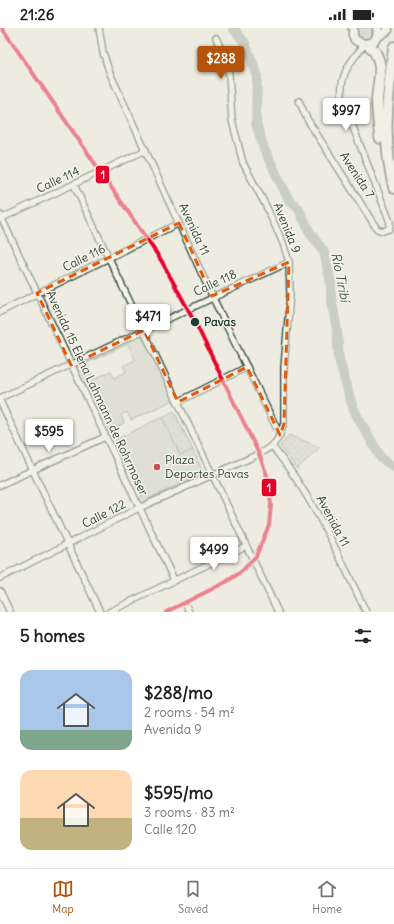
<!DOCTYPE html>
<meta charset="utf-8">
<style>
:root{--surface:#fff;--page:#f6f6f6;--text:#222;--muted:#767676;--line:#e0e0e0;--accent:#b45309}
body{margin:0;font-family:Delius,sans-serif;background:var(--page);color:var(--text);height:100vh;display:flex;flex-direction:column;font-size:15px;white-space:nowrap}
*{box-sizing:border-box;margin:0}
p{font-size:13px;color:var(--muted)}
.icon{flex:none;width:22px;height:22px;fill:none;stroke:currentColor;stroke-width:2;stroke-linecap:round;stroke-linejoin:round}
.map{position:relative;height:584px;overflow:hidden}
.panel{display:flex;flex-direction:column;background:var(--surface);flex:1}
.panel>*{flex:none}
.price{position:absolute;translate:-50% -34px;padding:0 9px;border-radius:4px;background:#fff;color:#222;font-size:13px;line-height:26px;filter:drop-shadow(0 1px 2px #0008)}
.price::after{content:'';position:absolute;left:50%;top:24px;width:12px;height:9px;margin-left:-6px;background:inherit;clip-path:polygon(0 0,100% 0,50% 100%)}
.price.active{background:var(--accent);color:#fff}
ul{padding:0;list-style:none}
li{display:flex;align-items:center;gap:12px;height:100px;padding:0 20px}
li span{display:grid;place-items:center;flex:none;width:112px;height:80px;border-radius:12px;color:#555}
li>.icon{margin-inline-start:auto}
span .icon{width:48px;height:48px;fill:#fffc;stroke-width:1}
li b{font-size:17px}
h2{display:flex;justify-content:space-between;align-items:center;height:48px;padding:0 20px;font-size:17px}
.status{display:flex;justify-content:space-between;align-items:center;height:28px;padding:0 20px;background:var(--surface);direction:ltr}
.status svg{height:11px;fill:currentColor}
.tabs{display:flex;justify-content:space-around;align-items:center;height:56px;border-top:1px solid var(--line);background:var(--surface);font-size:11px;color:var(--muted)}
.tabs a{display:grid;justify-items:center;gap:2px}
.tabs .active{color:var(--accent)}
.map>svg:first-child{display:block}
.grass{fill:url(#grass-tufts);stroke:#76867c}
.park{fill:url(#park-dots);stroke:#76867c}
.garden{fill:#cccfc4;stroke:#76867c;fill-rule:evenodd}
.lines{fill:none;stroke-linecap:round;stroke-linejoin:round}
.river{stroke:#9fa99f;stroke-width:10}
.street-casing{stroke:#1f3d34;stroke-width:8}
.secondary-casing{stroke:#1f3d34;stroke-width:11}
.highway-casing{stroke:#1f3d34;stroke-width:13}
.street{stroke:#f7f3e8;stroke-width:5.5}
.secondary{stroke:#f7f3e8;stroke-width:8}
.highway{stroke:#f7f3e8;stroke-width:10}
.rail-1-casing{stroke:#f7f3e8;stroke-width:7}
.rail-1{stroke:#e4002b;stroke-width:4}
.marked{fill:none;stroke:#e8590c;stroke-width:3;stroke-dasharray:8 5;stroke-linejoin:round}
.stop-dot{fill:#1f3d34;stroke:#f7f3e8;stroke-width:1.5}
.poi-dot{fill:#d1495b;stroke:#f7f3e8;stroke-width:1.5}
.labels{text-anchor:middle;stroke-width:3;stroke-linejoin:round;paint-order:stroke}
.street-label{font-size:12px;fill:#1f3d34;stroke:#f7f3e8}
.stop-label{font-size:12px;font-weight:bold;fill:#1f3d34;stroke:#f7f3e8;text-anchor:start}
.poi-label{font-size:12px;fill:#1f3d34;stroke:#f7f3e8;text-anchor:start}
.water-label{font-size:13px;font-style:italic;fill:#3f584f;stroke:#f7f3e8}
.line-badge{stroke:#f7f3e8;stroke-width:1.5}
.badge-label{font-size:11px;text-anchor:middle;font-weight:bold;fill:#fff}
</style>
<div class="status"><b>21:26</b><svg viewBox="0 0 49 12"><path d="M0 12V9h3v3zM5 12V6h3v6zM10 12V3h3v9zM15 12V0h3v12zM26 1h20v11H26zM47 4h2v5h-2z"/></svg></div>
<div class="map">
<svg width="394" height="584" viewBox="0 0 394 584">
<defs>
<pattern id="grass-tufts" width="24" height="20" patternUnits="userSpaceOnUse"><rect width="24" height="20" fill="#cccfc4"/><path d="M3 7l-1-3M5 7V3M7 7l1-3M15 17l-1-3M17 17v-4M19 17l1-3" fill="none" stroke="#afb3a9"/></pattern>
<pattern id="park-dots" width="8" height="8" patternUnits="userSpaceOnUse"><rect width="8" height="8" fill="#cccfc4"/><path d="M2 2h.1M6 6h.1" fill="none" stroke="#afb3a9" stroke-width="1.8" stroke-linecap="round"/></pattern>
</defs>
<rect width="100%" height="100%" fill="#eeece1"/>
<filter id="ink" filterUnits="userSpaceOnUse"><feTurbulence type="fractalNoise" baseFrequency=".025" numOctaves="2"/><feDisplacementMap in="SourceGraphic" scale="8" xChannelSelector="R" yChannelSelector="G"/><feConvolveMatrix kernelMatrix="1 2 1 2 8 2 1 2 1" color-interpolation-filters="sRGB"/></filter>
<g filter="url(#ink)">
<path class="grass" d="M358,0H372V8L368,12H363L357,7Z"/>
<g class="park">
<path d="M174,383L193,422L180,428L162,389Z"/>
<path d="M289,407L320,419L297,441L280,418Z"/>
</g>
<g class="garden">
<path d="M143,306L174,372L131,392L127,384L121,387L124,395L106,404L76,339ZM128,316L135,332L123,338L126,344L114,350L111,343L94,351L87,335Z"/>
<path d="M162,389L180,427L193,422L203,445L144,473L115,412Z"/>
</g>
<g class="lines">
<path class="river" d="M233,0L245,15L257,46L256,95L264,121L289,172L299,181L310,205L324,224L331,255V268L337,303L339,331L351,374L356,386L381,430L394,439"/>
<g class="street-casing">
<g id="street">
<path d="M99,0L103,24L109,43L212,268L280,407"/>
<path d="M299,73L307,91L377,201L383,203L389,201L390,194L342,71C339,47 350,34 364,17"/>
<path d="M74,157L278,584"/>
<path d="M0,187L174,552"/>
<path d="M0,191L146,122"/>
<path d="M0,284L179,195"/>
<path d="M0,370L289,234"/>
<path d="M0,373L100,584"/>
<path d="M178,374L247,339"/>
<path d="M272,418C312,467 339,527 366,584"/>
<path d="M0,457L105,409"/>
<path d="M0,550L139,480L259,426L272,418L277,412L284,396V340L290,266L289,234L283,215L266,178L243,135L232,92L229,47L226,32L216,10"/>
<path d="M0,563L10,584"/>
<path d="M185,575L189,584"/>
<path d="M109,584L246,518"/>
</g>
</g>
<g class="secondary-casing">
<g id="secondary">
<path d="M353,0V7L355,12L366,17C375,15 379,9 377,0"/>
<path d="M376,10L388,2"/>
</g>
</g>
<g class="highway-casing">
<g id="highway">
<path d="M368,16C387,34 378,50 377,72C377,85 379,97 380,110"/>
<path d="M394,19C388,70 381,108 394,160"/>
</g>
</g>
<use href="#street" class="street"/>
<use href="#secondary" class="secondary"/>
<use href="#highway" class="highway"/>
<g class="rail-1-casing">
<path id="rail-1" d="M2,0L161,232L195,294L259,426L268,450L271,477L269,497L256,528L241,544L226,554L166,584"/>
</g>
<use href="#rail-1" class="rail-1"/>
</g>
</g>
<path d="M0 0H394V584H0ZM179,195L212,268L289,234L284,396L280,407L247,339L178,374L144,302L71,337L37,265Z" fill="#eeece1" fill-opacity=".55" fill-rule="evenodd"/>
<path class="marked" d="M179,195L212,268L289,234L284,396L280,407L247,339L178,374L144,302L71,337L37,265Z"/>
<circle class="stop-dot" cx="195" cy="294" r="5"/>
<circle class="poi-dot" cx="157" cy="439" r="4"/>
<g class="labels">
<g class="street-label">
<text transform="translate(357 147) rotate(57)" y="4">Avenida 7</text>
<text transform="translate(58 152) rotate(-25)" y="4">Calle 114</text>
<text transform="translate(287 200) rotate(68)" y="4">Avenida 9</text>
<text transform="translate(194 201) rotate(65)" y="4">Avenida 11</text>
<text transform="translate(84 230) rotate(-26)" y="4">Calle 116</text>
<text transform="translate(215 255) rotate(-25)" y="4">Calle 118</text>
<text transform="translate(97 365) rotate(65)" y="4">Avenida 15 Elena Lahmann de Rohrmoser</text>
<text transform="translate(104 486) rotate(-27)" y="4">Calle 122</text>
<text transform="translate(333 493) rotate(62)" y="4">Avenida 11</text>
</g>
<g class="stop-label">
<text x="204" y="298">Pavas</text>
</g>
<g class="poi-label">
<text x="165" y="436">Plaza<tspan x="165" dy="14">Deportes Pavas</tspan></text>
</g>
<g class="water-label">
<text transform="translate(341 249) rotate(79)" y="5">Río Tiribí</text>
</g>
</g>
<g class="line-badge">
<rect x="95" y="137" width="15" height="19" rx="4" fill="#e4002b"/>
<rect x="261" y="450" width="16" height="19" rx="4" fill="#e4002b"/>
</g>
<g class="badge-label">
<text x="103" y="151">1</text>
<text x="269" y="464">1</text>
</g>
</svg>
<b class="price active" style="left:221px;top:52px">$288</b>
<b class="price" style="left:346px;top:104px">$997</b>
<b class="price" style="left:148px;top:310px">$471</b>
<b class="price" style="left:49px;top:425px">$595</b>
<b class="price" style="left:214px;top:543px">$499</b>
</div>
<section class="panel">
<h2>5 homes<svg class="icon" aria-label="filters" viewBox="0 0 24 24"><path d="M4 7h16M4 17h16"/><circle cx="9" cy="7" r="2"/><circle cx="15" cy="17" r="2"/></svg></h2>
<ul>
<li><span style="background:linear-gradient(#a9c7e8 75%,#7fa58c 0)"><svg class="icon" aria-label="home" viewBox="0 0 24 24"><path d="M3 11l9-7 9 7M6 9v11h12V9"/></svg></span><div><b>$288/mo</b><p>2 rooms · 54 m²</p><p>Avenida 9</p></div></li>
<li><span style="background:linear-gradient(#ffd9b3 60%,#c2b280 0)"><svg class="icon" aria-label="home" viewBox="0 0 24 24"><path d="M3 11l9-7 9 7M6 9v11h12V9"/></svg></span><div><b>$595/mo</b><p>3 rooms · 83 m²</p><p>Calle 120</p></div></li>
</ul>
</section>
<nav class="tabs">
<a class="active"><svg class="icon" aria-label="map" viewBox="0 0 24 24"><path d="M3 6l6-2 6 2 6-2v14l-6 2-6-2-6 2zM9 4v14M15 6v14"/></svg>Map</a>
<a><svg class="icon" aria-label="saved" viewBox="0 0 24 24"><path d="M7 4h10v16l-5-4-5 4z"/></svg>Saved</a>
<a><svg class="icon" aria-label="home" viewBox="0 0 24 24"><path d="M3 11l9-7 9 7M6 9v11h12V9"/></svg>Home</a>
</nav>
